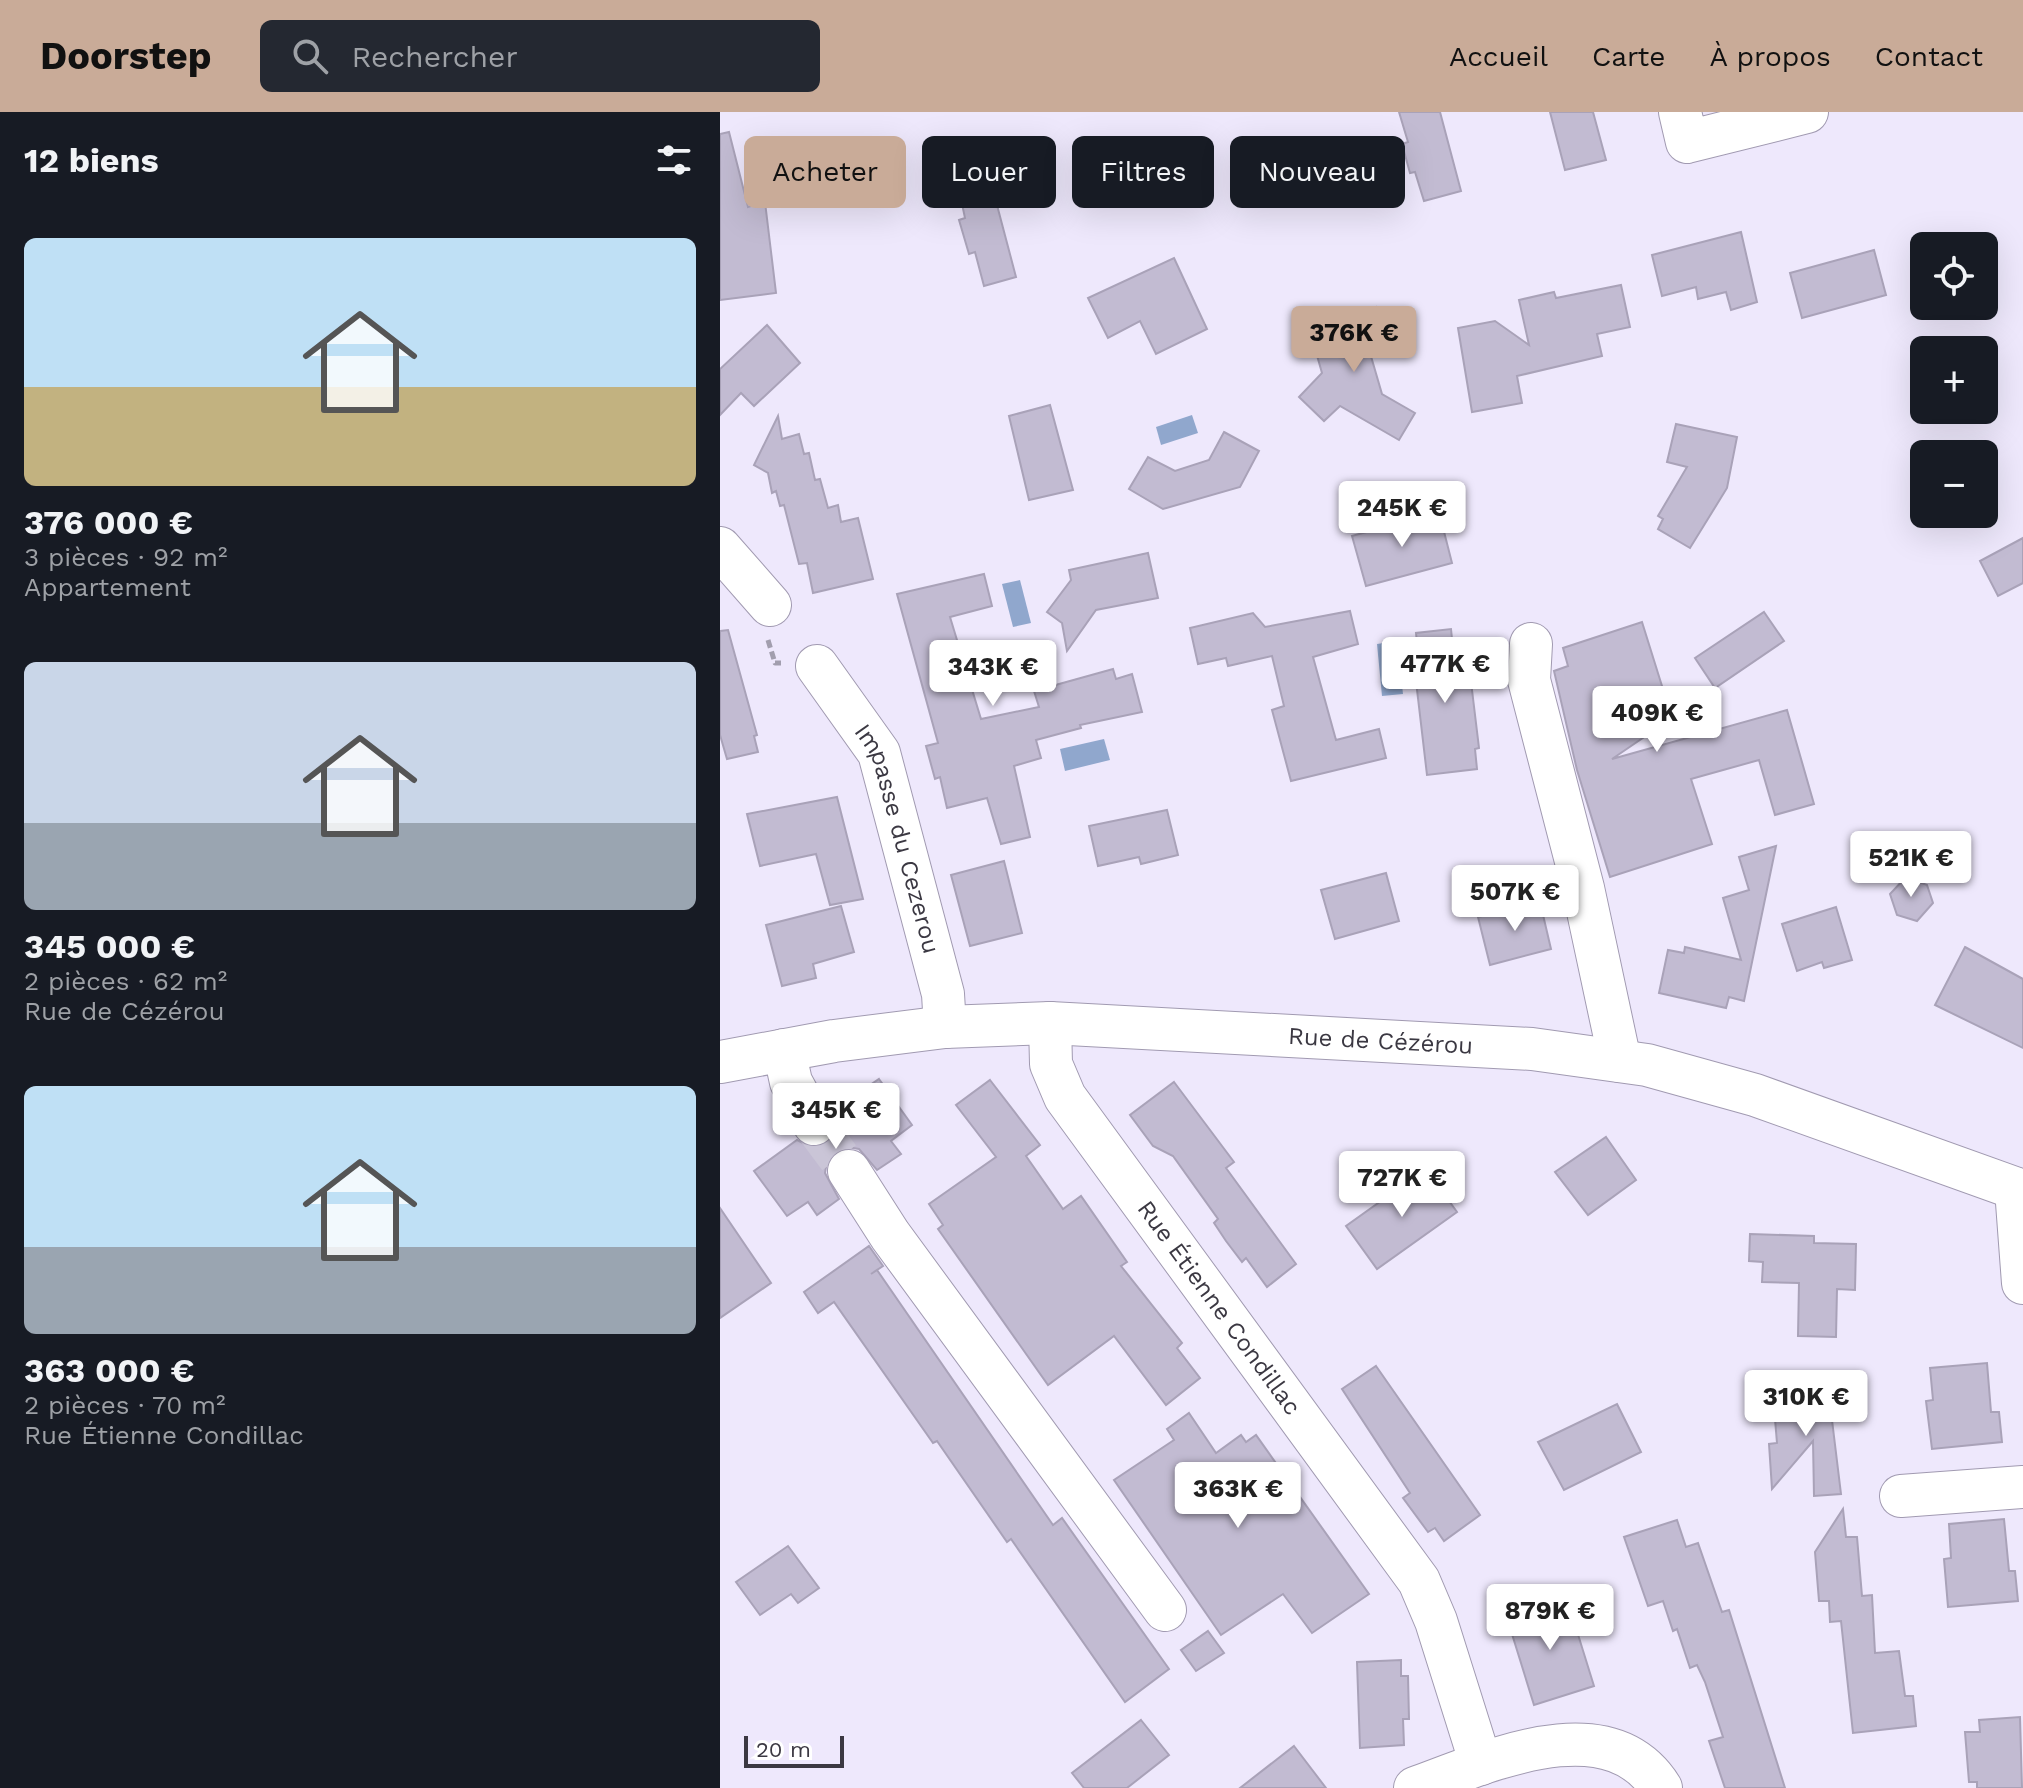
<!DOCTYPE html>
<html lang="fr">
<meta charset="utf-8">
<style>
:root{--surface:#171b24;--page:#242831;--text:#f1f3f6;--muted:#9ea1a6;--accent:#c9ab98}
body{margin:0;font-family:"Work Sans",sans-serif;background:var(--page);color:var(--text);height:100vh;display:flex;flex-direction:column;font-size:30px;white-space:nowrap}
*{box-sizing:border-box;margin:0}
p{font-size:26px;color:var(--muted)}
.icon{flex:none;width:44px;height:44px;fill:none;stroke:currentColor;stroke-width:2;stroke-linecap:round;stroke-linejoin:round}
.map{position:relative;flex:1;overflow:hidden}
.details{display:flex;flex-direction:column;background:var(--surface);width:720px}
.details>*{flex:none}
.top-card{position:absolute;left:24px;top:24px;width:760px;height:72px;display:flex;gap:16px}
.fabs{position:absolute;left:1190px;top:120px;display:grid;gap:16px}
.fabs a{display:grid;place-items:center;width:88px;height:88px;border-radius:12px;background:var(--surface);box-shadow:0 8px 32px #0002;font-size:40px}
.scale{position:absolute;left:24px;bottom:20px;width:100px;box-sizing:border-box;padding-left:8px;border:4px solid #3b3842;border-top:0;font-size:22px;line-height:28px;white-space:nowrap;color:#3b3842;-webkit-text-stroke:6px #fff;paint-order:stroke}
.price{position:absolute;translate:-50% -68px;padding:0 18px;border-radius:8px;background:#fff;color:#222;font-size:26px;line-height:52px;filter:drop-shadow(0 2px 4px #0008)}
.price::after{content:'';position:absolute;left:50%;top:48px;width:24px;height:18px;margin-left:-12px;background:inherit;clip-path:polygon(0 0,100% 0,50% 100%)}
.price.active{background:var(--accent);color:#111}
ul{padding:0;list-style:none}
li{display:grid;align-content:center;gap:16px;height:424px;padding:0 24px}
li span{display:grid;place-items:center;height:248px;border-radius:12px;color:#555}
li>.icon{margin-inline-start:auto}
span .icon{width:144px;height:144px;fill:#fffc;stroke-width:1}
li b{font-size:34px}
h2{display:flex;justify-content:space-between;align-items:center;height:96px;padding:0 24px;font-size:34px}
.pill{padding:0 28px;border-radius:12px;background:var(--surface);box-shadow:0 8px 32px #0002;font-size:28px;line-height:72px}
.pill.active{background:var(--accent);color:#111}
header{display:flex;align-items:center;gap:48px;box-sizing:border-box;height:112px;padding:0 40px;background:var(--accent);color:#111}
header strong{font-size:38px}
nav{display:flex;gap:44px;margin-inline-start:auto;font-size:28px}
.search{width:560px;height:72px;background:var(--page);display:flex;align-items:center;gap:20px;box-sizing:border-box;padding:0 28px;border-radius:12px;color:var(--muted);font-size:30px}
main{display:flex;flex:1;min-height:0}
.map>svg:first-child{display:block}
.water{fill:#90a7cd}
.building{fill:#c2bbd2;stroke:#a9a2b8;stroke-width:2}
.lines{fill:none;stroke-linecap:round;stroke-linejoin:round}
.minor-tunnel{stroke:#cac5d7;stroke-width:42;stroke-dasharray:42 21;stroke-linecap:butt}
.minor-casing{stroke:#a19ab1;stroke-width:44}
.path{stroke:#a29eae;stroke-width:5;stroke-dasharray:8 4;stroke-linecap:butt}
.minor{stroke:#fff;stroke-width:42}
.labels{text-anchor:middle;stroke-width:6;stroke-linejoin:round;paint-order:stroke}
.street-label{font-size:24px;fill:#3b3842;stroke:#fff}
</style>
<header>
<strong>Doorstep</strong>
<div class="search"><svg class="icon" aria-label="search" viewBox="0 0 24 24"><circle cx="10" cy="10" r="6"/><path d="M15 15l6 6"/></svg>Rechercher</div>
<nav><a>Accueil</a><a>Carte</a><a>À propos</a><a>Contact</a></nav>
</header>
<main>
<section class="details">
<h2>12 biens<svg class="icon" aria-label="filters" viewBox="0 0 24 24"><path d="M4 7h16M4 17h16"/><circle cx="9" cy="7" r="2"/><circle cx="15" cy="17" r="2"/></svg></h2>
<ul>
<li><span style="background:linear-gradient(#bfe0f5 60%,#c2b280 0)"><svg class="icon" aria-label="home" viewBox="0 0 24 24"><path d="M3 11l9-7 9 7M6 9v11h12V9"/></svg></span><div><b>376 000 €</b><p>3 pièces · 92 m²</p><p>Appartement</p></div></li>
<li><span style="background:linear-gradient(#c9d6e8 65%,#9aa5b1 0)"><svg class="icon" aria-label="home" viewBox="0 0 24 24"><path d="M3 11l9-7 9 7M6 9v11h12V9"/></svg></span><div><b>345 000 €</b><p>2 pièces · 62 m²</p><p>Rue de Cézérou</p></div></li>
<li><span style="background:linear-gradient(#bfe0f5 65%,#9aa5b1 0)"><svg class="icon" aria-label="home" viewBox="0 0 24 24"><path d="M3 11l9-7 9 7M6 9v11h12V9"/></svg></span><div><b>363 000 €</b><p>2 pièces · 70 m²</p><p>Rue Étienne Condillac</p></div></li>
</ul>
</section>
<div class="map">
<svg width="1303" height="1676" viewBox="0 0 1303 1676">
<rect width="100%" height="100%" fill="#eee8fc"/>
<g class="water">
<path d="M472,303L478,321L441,333L436,315Z"/>
<path d="M300,468L311,511L293,515L282,472Z"/>
<path d="M677,529L683,582L662,584L657,532Z"/>
<path d="M384,627L390,648L345,659L340,637Z"/>
</g>
<g class="building">
<path d="M679,0H720L741,79L704,89L695,60L690,61L682,32L688,30Z"/>
<path d="M830,0H873L886,48L845,58Z"/>
<path d="M9,20L28,95L45,90L56,181L0,188V22Z"/>
<path d="M624,37L638,85L607,92L593,45Z"/>
<path d="M273,78L296,165L264,174L255,140L249,142L239,108L245,106L241,87Z"/>
<path d="M1021,120L1037,190L1011,198L1006,180L978,187L976,175L942,184L932,143Z"/>
<path d="M1154,138L1166,183L1082,206L1070,161Z"/>
<path d="M454,146L487,217L436,242L420,209L388,226L368,186Z"/>
<path d="M901,173L910,215L877,222L882,244L797,264L802,291L752,300L738,216L775,209L809,233L799,188L834,180L836,186Z"/>
<path d="M656,195L666,230L648,234L662,282L695,301L679,328L620,294L604,309L579,285L602,261L596,240L602,238L595,213Z"/>
<path d="M47,213L80,251L34,294L21,281L0,303V257Z"/>
<path d="M330,293L353,378L309,388L289,304Z"/>
<path d="M58,304L62,327L79,322L84,342L89,341L95,368L100,367L108,396L118,393L121,410L138,406L153,467L93,481L87,451L79,452L64,393L60,394L56,379L52,381L48,361L34,353Z"/>
<path d="M956,312L1017,325L1007,376L970,436L938,417L943,407L938,404L967,355L947,350Z"/>
<path d="M504,320L539,339L520,375L443,397L409,377L428,345L455,359L489,348Z"/>
<path d="M719,400L732,451L646,474L632,424Z"/>
<path d="M1303,426V471L1278,484L1260,449Z"/>
<path d="M428,441L438,486L376,498L347,539L342,511L327,500L351,468L349,458Z"/>
<path d="M264,462L272,494L230,505L261,607L319,595L314,579L393,557L396,567L412,562L422,600L360,613L361,616L316,628L321,646L294,654L310,725L281,732L267,686L227,696L220,665L215,667L206,634L218,631L177,482Z"/>
<path d="M630,499L638,532L593,545L616,628L659,617L666,646L571,669L552,598L564,594L552,544L508,554L506,546L478,552L470,516L533,501L545,515Z"/>
<path d="M1044,500L1064,529L995,576L975,546Z"/>
<path d="M922,510L952,606L892,647L1067,598L1094,692L1055,703L1039,648L971,667L992,732L890,765L857,658L834,559L848,554L843,536Z"/>
<path d="M731,517L734,547L748,545L759,636L755,637L757,657L707,663L694,552L699,551L696,521Z"/>
<path d="M8,518L37,623L34,624L38,640L7,647L0,623V519Z"/>
<path d="M117,685L143,787L110,793L96,742L40,754L27,702Z"/>
<path d="M447,698L458,743L421,752L419,745L378,754L369,714Z"/>
<path d="M1056,734L1024,889L1009,885L1006,896L939,881L948,838L964,841L965,835L1021,848L1003,786L1029,778L1019,745Z"/>
<path d="M284,749L302,821L250,834L231,763Z"/>
<path d="M666,761L679,809L615,827L601,778Z"/>
<path d="M1186,765L1207,773L1213,791L1197,809L1177,803L1170,782Z"/>
<path d="M820,790L831,837L770,853L758,805Z"/>
<path d="M121,794L134,840L93,852L96,866L62,874L46,813Z"/>
<path d="M1116,795L1132,848L1104,856L1102,850L1077,859L1062,812Z"/>
<path d="M1245,835L1303,867V936L1215,893Z"/>
<path d="M159,967L192,1013L171,1029L181,1042L157,1058L139,1037L127,1035L117,1038L107,1049L105,1061L119,1087L97,1103L88,1090L67,1104L34,1059L77,1028L93,1036L106,1033L114,1025L118,1013L114,998Z"/>
<path d="M270,968L320,1033L306,1044L343,1097L361,1084L407,1150L401,1154L462,1231L457,1236L480,1266L446,1293L394,1224L328,1273L218,1117L223,1113L209,1092L276,1045L236,993Z"/>
<path d="M454,970L514,1050L506,1056L576,1152L547,1175L526,1146L522,1150L506,1129L494,1111L498,1107L453,1044L433,1034L410,1003Z"/>
<path d="M886,1025L916,1068L868,1103L835,1060Z"/>
<path d="M706,1057L737,1100L657,1157L626,1114Z"/>
<path d="M0,1096L51,1171L0,1206Z"/>
<path d="M1030,1122L1094,1124V1131L1136,1132L1135,1178L1117,1177L1116,1225L1078,1224L1079,1171L1042,1170L1043,1150L1029,1149Z"/>
<path d="M149,1134L163,1154L151,1162L157,1158L333,1413L342,1406L449,1557L405,1590L291,1427L287,1430L217,1329L213,1331L114,1190L98,1201L84,1180Z"/>
<path d="M1267,1251L1271,1300H1279L1282,1330L1212,1337L1206,1289L1213,1288L1210,1256Z"/>
<path d="M656,1254L760,1403L724,1429L715,1416L708,1420L683,1386L690,1381L622,1277Z"/>
<path d="M1092,1275L1121,1297L1112,1308L1121,1382L1094,1384L1093,1329L1052,1377L1049,1332L1057,1331L1055,1307L1061,1306L1059,1285L1068,1276Z"/>
<path d="M897,1292L921,1340L844,1378L818,1330Z"/>
<path d="M469,1301L496,1341L521,1323L526,1330L536,1323L649,1482L592,1521L563,1482L501,1523L394,1368L454,1328L447,1317Z"/>
<path d="M1123,1397L1126,1425H1137L1142,1484L1152,1483L1155,1541L1179,1539L1185,1584H1193L1196,1614L1133,1621L1121,1509L1110,1510L1109,1489H1099L1095,1440Z"/>
<path d="M1284,1407L1289,1459H1295L1298,1489L1228,1495L1224,1447L1231,1446L1229,1412Z"/>
<path d="M957,1408L966,1435L978,1431L1002,1500L1009,1498L1065,1676H1005L989,1629L1003,1625L985,1570L977,1553L970,1556L957,1517L953,1519L943,1489L928,1494L904,1425Z"/>
<path d="M68,1434L99,1476L78,1491L71,1482L40,1503L16,1470Z"/>
<path d="M847,1487L874,1574L814,1593L787,1506Z"/>
<path d="M488,1519L504,1541L476,1559L461,1538Z"/>
<path d="M681,1548V1564H688L689,1607H683L684,1633L640,1636L637,1550Z"/>
<path d="M1300,1605L1302,1676H1257V1670H1249L1245,1620H1260L1259,1608Z"/>
<path d="M421,1608L449,1643L407,1676H364L352,1661Z"/>
<path d="M574,1634L606,1676H520Z"/>
</g>
<g class="lines">
<path class="minor-tunnel" d="M94,1012L129,1059"/>
<g class="minor-casing">
<g id="minor">
<path d="M960,0L967,30L1087,0"/>
<path d="M0,436L50,493"/>
<path d="M811,532L809,568L863,776L900,949"/>
<path id="s1" d="M97,554L159,641L223,882L225,915"/>
<path id="s2" d="M330,911L331,952L345,985L699,1469L716,1509L761,1652"/>
<path d="M64,938L71,970L94,1012"/>
<path id="s3" d="M0,950L114,929L225,915L330,911L812,937L927,953L1035,983L1303,1079"/>
<path d="M129,1059L170,1123L445,1498"/>
<path d="M1296,1077L1303,1171"/>
<path d="M1181,1384L1303,1375"/>
<path d="M695,1676C767,1650 888,1593 941,1676"/>
</g>
</g>
<path class="path" d="M48,528L55,551H61"/>
<use href="#minor" class="minor"/>
</g>
<g class="labels">
<g class="street-label">
<text dy="8" stroke="none"><textPath href="#s1" startOffset="194">Impasse du Cezerou</textPath></text>
<text dy="8" stroke="none"><textPath href="#s3" startOffset="664">Rue de Cézérou</textPath></text>
<text dy="8" stroke="none"><textPath href="#s2" startOffset="338">Rue Étienne Condillac</textPath></text>
</g>
</g>
</svg>
<div class="fabs">
<a><svg class="icon" aria-label="locate" viewBox="0 0 24 24"><circle cx="12" cy="12" r="6"/><path d="M12 2v4M12 18v4M2 12h4M18 12h4"/></svg></a>
<a>+</a>
<a>−</a>
</div>
<div class="scale">20 m</div>
<b class="price active" style="left:634px;top:262px">376K €</b>
<b class="price" style="left:682px;top:437px">245K €</b>
<b class="price" style="left:725px;top:593px">477K €</b>
<b class="price" style="left:273px;top:596px">343K €</b>
<b class="price" style="left:937px;top:642px">409K €</b>
<b class="price" style="left:1191px;top:787px">521K €</b>
<b class="price" style="left:795px;top:821px">507K €</b>
<b class="price" style="left:116px;top:1039px">345K €</b>
<b class="price" style="left:682px;top:1107px">727K €</b>
<b class="price" style="left:1086px;top:1326px">310K €</b>
<b class="price" style="left:518px;top:1418px">363K €</b>
<b class="price" style="left:830px;top:1540px">879K €</b>
<div class="top-card">
<a class="pill active">Acheter</a>
<a class="pill">Louer</a>
<a class="pill">Filtres</a>
<a class="pill">Nouveau</a>
</div>
</div>
</main>
